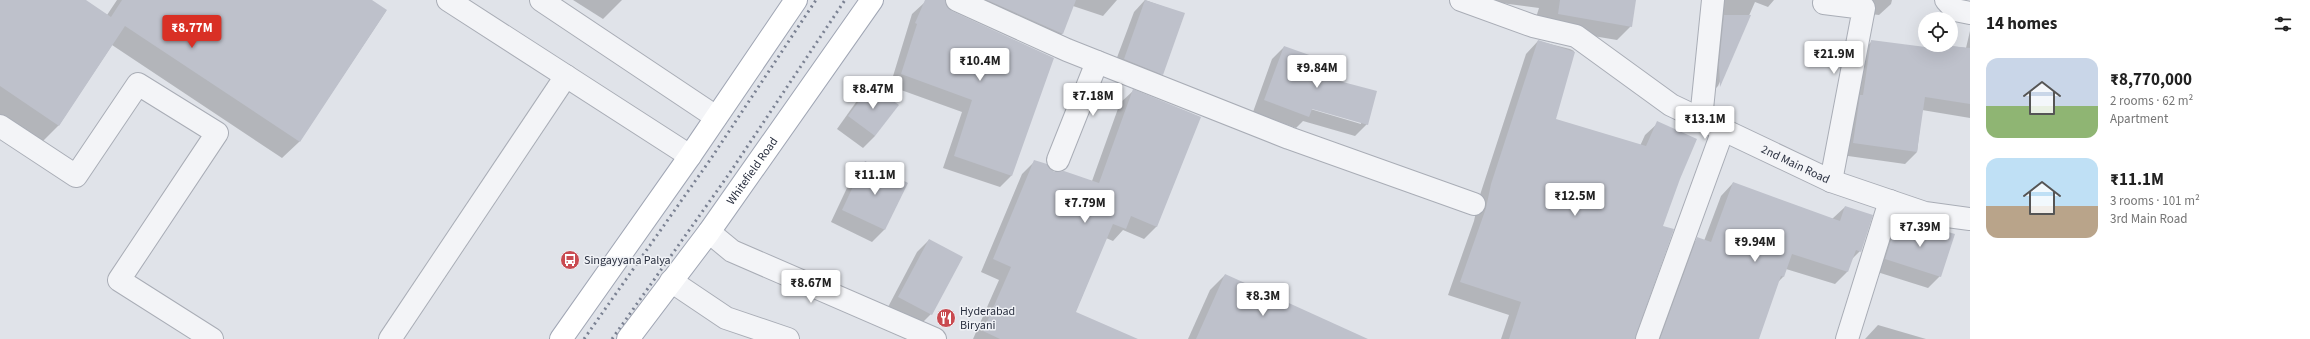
<!DOCTYPE html>
<meta charset="utf-8">
<style>
:root{--surface:#fff;--page:#f6f6f6;--text:#222;--muted:#767676;--accent:#d93025}
body{margin:0;font-family:"Source Sans 3",sans-serif;background:var(--page);color:var(--text);height:100vh;display:flex;flex-direction:column;font-size:15px;white-space:nowrap}
*{box-sizing:border-box;margin:0}
p{font-size:13px;color:var(--muted)}
.icon{flex:none;width:22px;height:22px;fill:none;stroke:currentColor;stroke-width:2;stroke-linecap:round;stroke-linejoin:round}
.map{position:relative;flex:1;overflow:hidden}
.details{display:flex;flex-direction:column;background:var(--surface);width:340px}
.details>*{flex:none}
.tools{position:absolute;left:1918px;top:12px;display:grid;gap:8px}
.tools a{display:grid;place-items:center;width:40px;height:40px;border-radius:50%;background:var(--surface);box-shadow:0 4px 16px #0002;font-size:20px}
.price{position:absolute;translate:-50% -34px;padding:0 9px;border-radius:4px;background:#fff;color:#222;font-size:13px;line-height:26px;filter:drop-shadow(0 1px 2px #0008)}
.price::after{content:'';position:absolute;left:50%;top:24px;width:12px;height:9px;margin-left:-6px;background:inherit;clip-path:polygon(0 0,100% 0,50% 100%)}
.price.selected{background:var(--accent);color:#fff}
ul{padding:0;list-style:none}
li{display:flex;align-items:center;gap:12px;height:100px;padding:0 16px}
li span{display:grid;place-items:center;flex:none;width:112px;height:80px;border-radius:12px;color:#555}
li>.icon{margin-inline-start:auto}
span .icon{width:48px;height:48px;fill:#fffc;stroke-width:1}
li b{font-size:17px}
h2{display:flex;justify-content:space-between;align-items:center;height:48px;padding:0 16px;font-size:17px}
main{display:flex;flex:1;min-height:0}
.map>svg:first-child{display:block}
.shadow{fill:#0003;fill-rule:evenodd}
.building{fill:#bec1cb}
.lines{fill:none;stroke-linecap:round;stroke-linejoin:round}
.minor-casing{stroke:#a9adb6;stroke-width:24}
.major-casing{stroke:#a0a6b4;stroke-width:24}
.minor{stroke:#f3f4f7;stroke-width:22}
.major{stroke:#fff;stroke-width:22}
.rail{stroke:#7a8192;stroke-width:3;stroke-dasharray:2 4;stroke-linecap:butt}
.labels{text-anchor:middle;stroke-width:3;stroke-linejoin:round;paint-order:stroke}
.street-label{font-size:12px;fill:#292f3f;stroke:#f0f2f6}
.poi-label{font-size:12px;fill:#292f3f;stroke:#f0f2f6;text-anchor:start}
</style>
<main>
<div class="map">
<svg width="1970" height="339" viewBox="0 0 1970 339">
<rect width="100%" height="100%" fill="#e0e3e9"/>
<g class="shadow">
<path d="M0,0H84L107,15L117,0H370L386,11L299,142L282,158L112,45L59,125L42,142L0,114Z"/>
<path d="M573,0H622L603,19Z"/>
<path d="M933,0H944L951,12L1052,58L1011,176L1000,187L943,168L962,112L890,86L912,14L924,3Z"/>
<path d="M951,0H1117L1103,16L1073,6L1062,34L1050,45Z"/>
<path d="M1145,0L1184,14L1162,74L1150,86L1112,71L1134,12Z"/>
<path d="M1478,0H1635L1631,26L1617,40L1575,33L1532,30L1539,8Z"/>
<path d="M1717,0H1774L1768,7L1755,2L1718,86L1707,97Z"/>
<path d="M1824,0H1892L1891,4L1879,15L1862,13Z"/>
<path d="M1970,31V118L1922,110L1917,152L1905,164L1841,155L1860,53L1872,41L1937,50L1942,45L1966,48Z"/>
<path d="M1538,41L1570,49L1574,51L1555,120L1640,146L1645,135L1658,123L1679,179L1662,227L1634,339H1501L1509,315L1448,295L1474,221L1479,198L1526,54Z"/>
<path d="M1284,47L1322,77L1367,124L1355,136L1303,121L1296,128L1253,112L1272,59ZM1307,106L1361,122V124L1307,108Z"/>
<path d="M871,86L875,136L863,148L837,129L859,98Z"/>
<path d="M1133,91L1157,226L1144,239L1123,230L1113,241L1106,238L1075,313L1127,339H973L999,280L981,272L1022,174L1035,161L1053,173L1092,181L1120,103Z"/>
<path d="M865,163L907,183L884,230L872,242L831,222L853,175Z"/>
<path d="M1733,183L1832,219L1845,207L1860,251L1851,260L1847,272L1835,284L1786,269L1783,277L1778,282L1758,339H1653L1685,251L1698,239L1704,241L1721,196Z"/>
<path d="M1897,223L1910,227L1914,223L1940,276L1928,288L1874,271L1885,235Z"/>
<path d="M929,240L931,314L919,326L887,309L917,252Z"/>
<path d="M1225,275L1353,339H1188L1210,290Z"/>
<path d="M1878,325L1926,339H1865Z"/>
</g>
<g class="building">
<path d="M0,0H86L111,17L122,0H372L387,10L300,142L125,26L59,126L0,86Z"/>
<path d="M925,0H945L947,7L952,11L1054,58L1012,176L954,156L972,100L901,74L917,24L915,23Z"/>
<path d="M987,0H1076L1063,34Z"/>
<path d="M1145,0L1185,13L1163,75L1124,59Z"/>
<path d="M1560,0H1636L1632,27L1558,14Z"/>
<path d="M1724,15H1751L1720,87L1719,65Z"/>
<path d="M1538,40L1575,52L1556,119L1646,146L1657,121L1697,139L1680,179L1663,226L1674,229L1635,339H1509L1521,302L1460,282L1486,208L1491,184Z"/>
<path d="M1871,40L1941,49L1942,45L1970,48V104L1925,97L1917,152L1853,143L1860,95H1863Z"/>
<path d="M1284,46L1329,62L1324,77L1377,91L1368,125L1312,109L1309,117L1264,100Z"/>
<path d="M871,85L899,105L875,136L848,116Z"/>
<path d="M1133,89L1201,117L1157,227L1131,216L1126,229L1113,224L1076,312L1138,339H1000L983,331L1011,267L993,259L1034,160L1047,164L1054,172L1064,171L1099,183Z"/>
<path d="M865,161L908,183L885,230L842,210Z"/>
<path d="M1733,182L1840,221L1845,206L1873,215L1861,252L1856,250L1848,272L1792,254L1784,277L1781,276L1759,339H1660L1697,237L1711,242Z"/>
<path d="M1897,222L1912,227L1914,222L1955,234L1941,277L1885,259Z"/>
<path d="M929,239L963,257L932,315L898,297Z"/>
<path d="M1225,274L1368,339H1196Z"/>
</g>
<g class="lines">
<g class="minor-casing">
<g id="minor">
<path d="M448,0L690,156"/>
<path d="M541,0L716,117"/>
<path d="M957,0L1067,50L1289,138L1474,204"/>
<path id="s1" d="M1461,0L1533,26L1576,36L1671,105L1831,181L1925,213L1970,219"/>
<path d="M1825,0L1824,3L1864,8L1831,181"/>
<path d="M1946,0L1955,10L1970,13"/>
<path d="M1701,119L1713,0"/>
<path d="M0,126L76,176L138,84L217,133L119,280L212,339"/>
<path d="M1058,160L1097,62"/>
<path d="M709,232L732,251L935,339"/>
<path d="M671,281L726,318L788,339"/>
<path d="M390,339L566,76"/>
<path d="M1647,339L1723,130"/>
<path d="M1847,339L1890,201"/>
</g>
</g>
<g class="major-casing">
<g id="major">
<path d="M561,339L690,156L796,0"/>
<path id="s2" d="M628,339L709,232L872,0"/>
</g>
</g>
<use href="#minor" class="minor"/>
<use href="#major" class="major"/>
<g class="rail">
<path d="M584,339L710,160L816,0"/>
<path d="M612,339L729,174L845,0"/>
</g>
</g>
<defs>
<g id="bus-disc" transform="scale(1)"><circle r="9.5" fill="#c94a50" stroke="#f0f2f6"/><path d="M-5-6H5V4H4V6H2V4H-2V6H-4V4H-5ZM-3.5-4V0h7V-4ZM-3.5 1.2v1.5H-2V1.2ZM2 1.2v1.5H3.5V1.2Z" fill="#fff"/></g>
<g id="restaurant-disc" transform="scale(1)"><circle r="9.5" fill="#c94a50" stroke="#f0f2f6"/><path d="M-5-6h1v4h1v-4h1v4h1v-4h1v5L-1.5 .5V6h-2V.5L-5-1ZM5-6V6H3V1.5H1.5Q1.5-4 5-6Z" fill="#fff"/></g>
</defs>
<g fill-rule="evenodd">
<use href="#bus-disc" x="570" y="260"/>
<use href="#restaurant-disc" x="946" y="318"/>
</g>
<g class="labels">
<g class="street-label">
<text dy="4" stroke="none"><textPath href="#s1" startOffset="376">2nd Main Road</textPath></text>
<text dy="4" stroke="none"><textPath href="#s2" startOffset="209">Whitefield Road</textPath></text>
</g>
<g class="poi-label">
<text x="584" y="264">Singayyana Palya</text>
<text x="960" y="315">Hyderabad<tspan x="960" dy="14">Biryani</tspan></text>
</g>
</g>
</svg>
<div class="tools">
<a><svg class="icon" aria-label="locate" viewBox="0 0 24 24"><circle cx="12" cy="12" r="6"/><path d="M12 2v4M12 18v4M2 12h4M18 12h4"/></svg></a>
</div>
<b class="price selected" style="left:192px;top:49px">₹8.77M</b>
<b class="price" style="left:1834px;top:75px">₹21.9M</b>
<b class="price" style="left:980px;top:82px">₹10.4M</b>
<b class="price" style="left:1317px;top:89px">₹9.84M</b>
<b class="price" style="left:873px;top:110px">₹8.47M</b>
<b class="price" style="left:1093px;top:117px">₹7.18M</b>
<b class="price" style="left:1705px;top:140px">₹13.1M</b>
<b class="price" style="left:875px;top:196px">₹11.1M</b>
<b class="price" style="left:1575px;top:217px">₹12.5M</b>
<b class="price" style="left:1085px;top:224px">₹7.79M</b>
<b class="price" style="left:1920px;top:248px">₹7.39M</b>
<b class="price" style="left:1755px;top:263px">₹9.94M</b>
<b class="price" style="left:811px;top:304px">₹8.67M</b>
<b class="price" style="left:1263px;top:317px">₹8.3M</b>
</div>
<section class="details">
<h2>14 homes<svg class="icon" aria-label="filters" viewBox="0 0 24 24"><path d="M4 7h16M4 17h16"/><circle cx="9" cy="7" r="2"/><circle cx="15" cy="17" r="2"/></svg></h2>
<ul>
<li><span style="background:linear-gradient(#c9d6e8 60%,#8fb573 0)"><svg class="icon" aria-label="home" viewBox="0 0 24 24"><path d="M3 11l9-7 9 7M6 9v11h12V9"/></svg></span><div><b>₹8,770,000</b><p>2 rooms · 62 m²</p><p>Apartment</p></div></li>
<li><span style="background:linear-gradient(#bfe0f5 60%,#b9a48a 0)"><svg class="icon" aria-label="home" viewBox="0 0 24 24"><path d="M3 11l9-7 9 7M6 9v11h12V9"/></svg></span><div><b>₹11.1M</b><p>3 rooms · 101 m²</p><p>3rd Main Road</p></div></li>
</ul>
</section>
</main>
